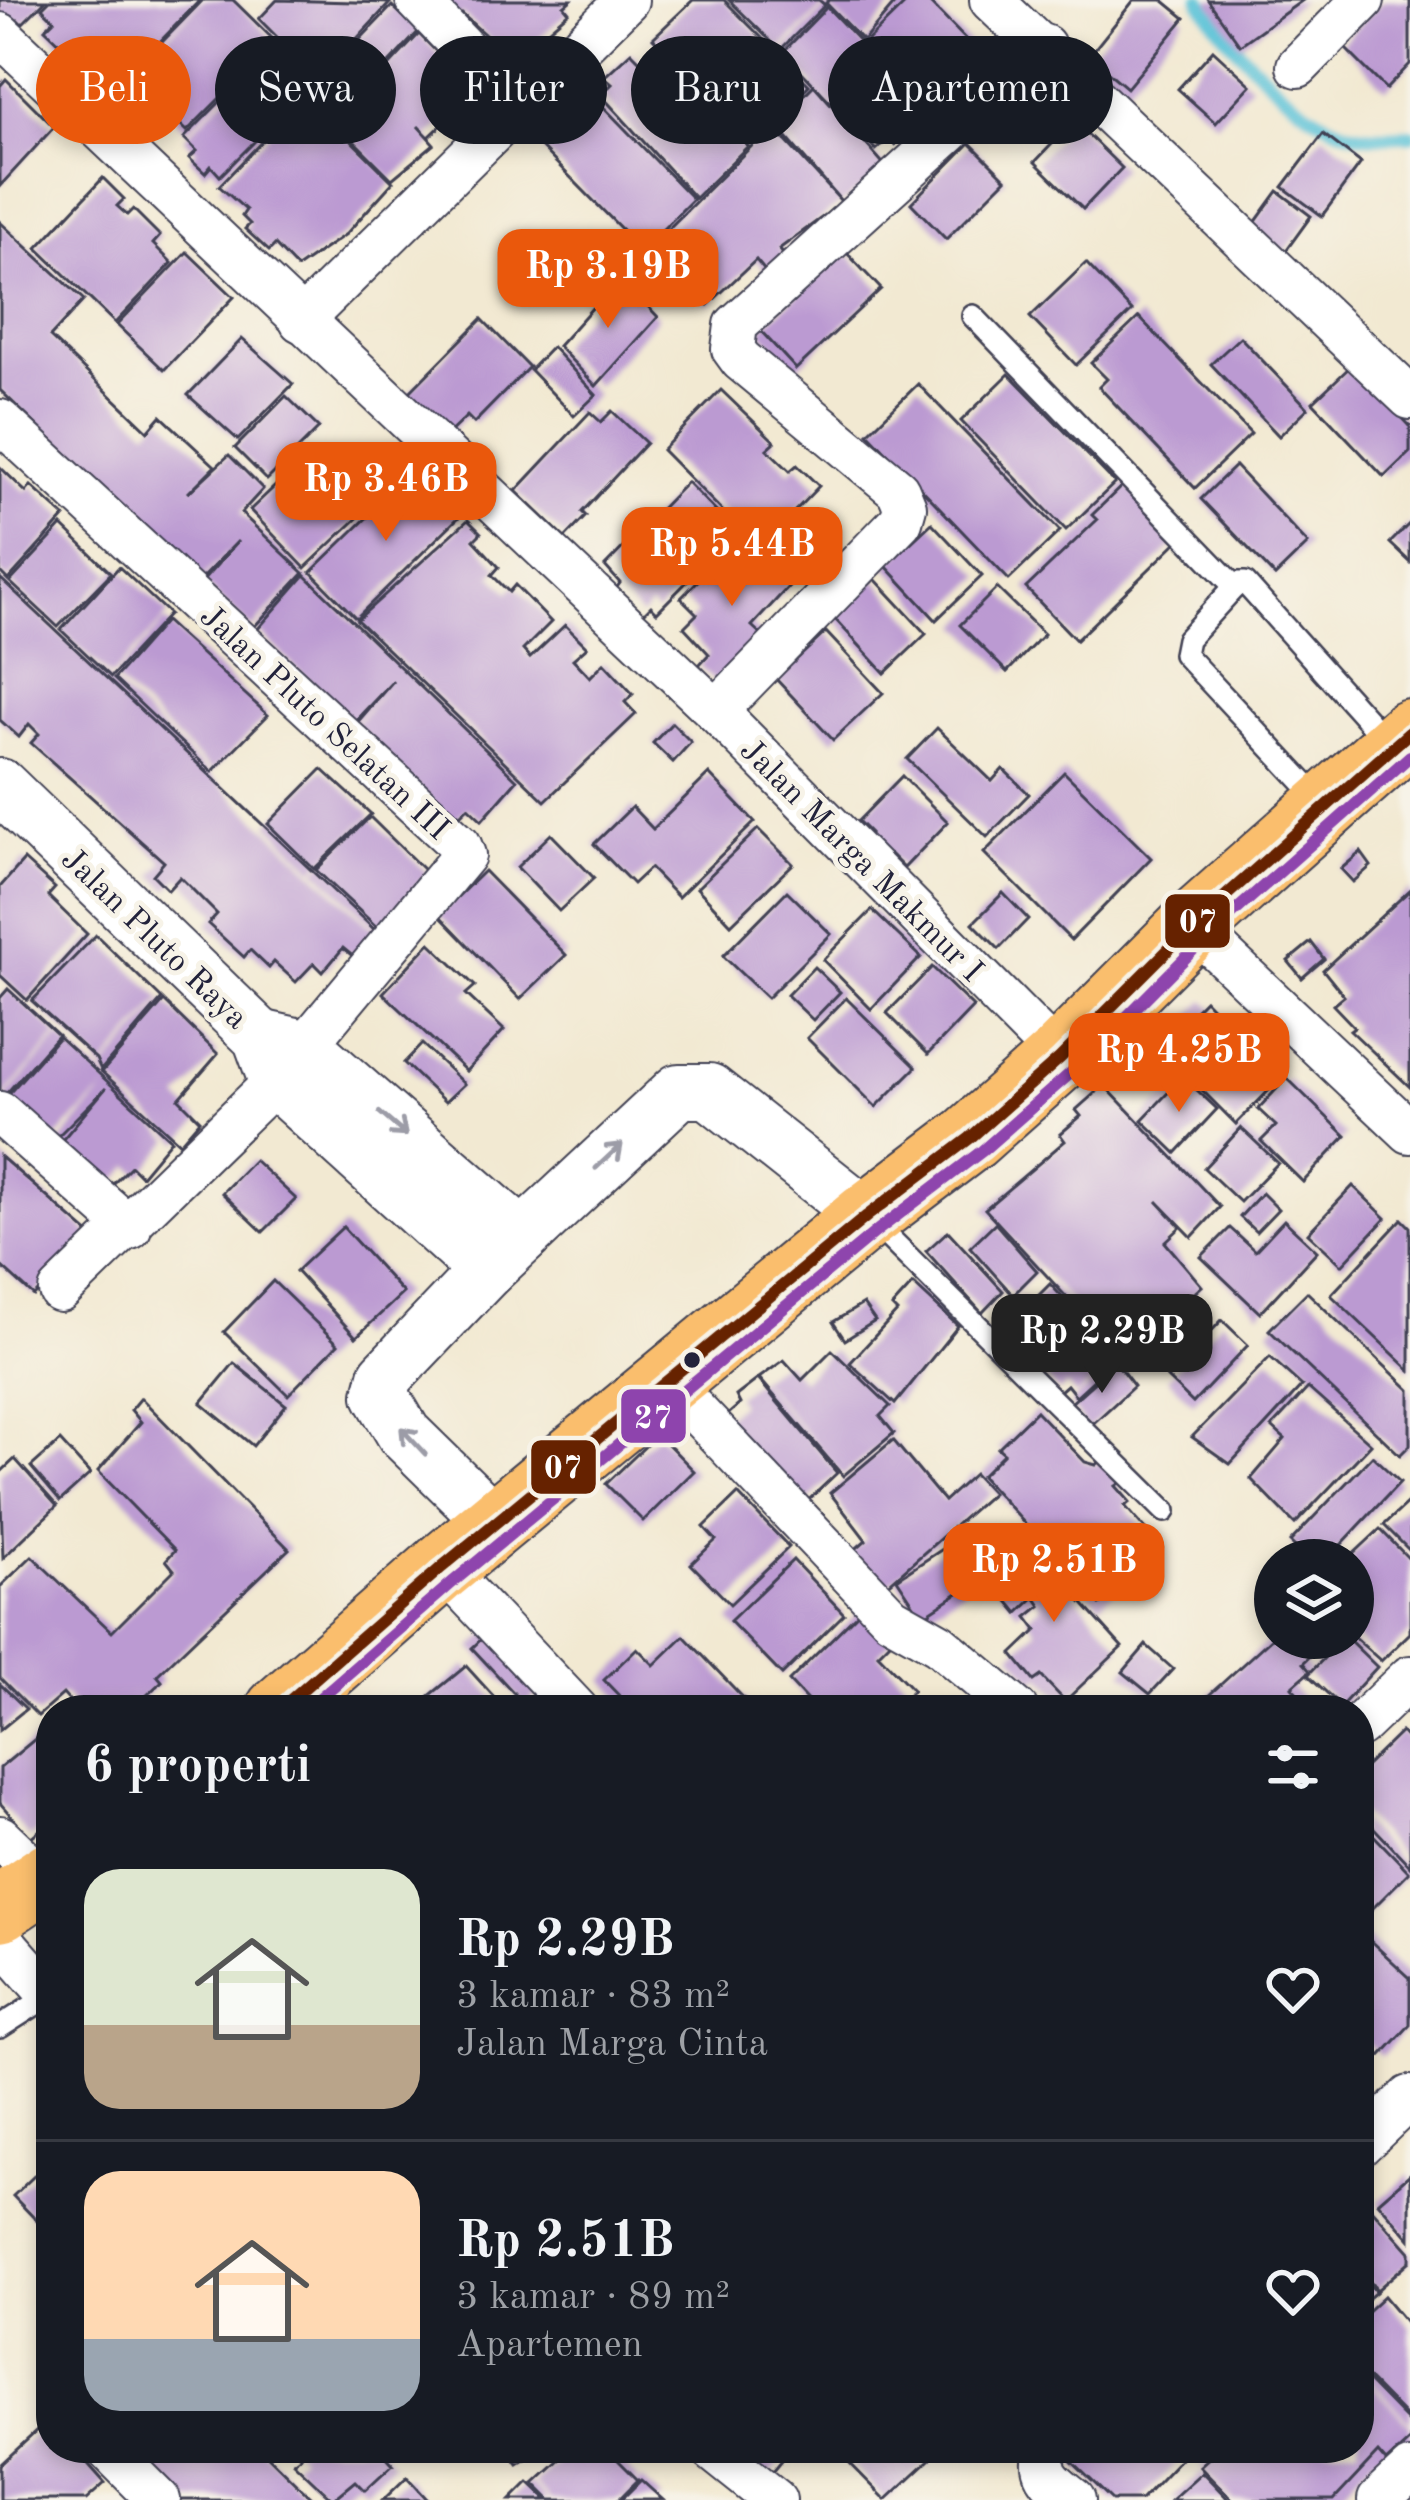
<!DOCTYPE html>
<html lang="id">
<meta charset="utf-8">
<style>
:root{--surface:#171b24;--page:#20242c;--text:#f1f3f6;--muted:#9ea1a6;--line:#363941;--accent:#ea580c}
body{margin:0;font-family:"Old Standard TT",serif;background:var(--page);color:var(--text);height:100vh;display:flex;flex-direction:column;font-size:45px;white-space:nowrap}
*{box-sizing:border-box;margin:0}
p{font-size:39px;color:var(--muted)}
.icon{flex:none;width:66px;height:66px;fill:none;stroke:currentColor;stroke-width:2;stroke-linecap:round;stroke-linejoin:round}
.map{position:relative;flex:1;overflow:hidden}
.drawer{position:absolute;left:36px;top:1695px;width:1338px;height:768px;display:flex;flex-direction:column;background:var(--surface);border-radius:48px;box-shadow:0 6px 18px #0003}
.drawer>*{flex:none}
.banner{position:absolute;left:36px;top:36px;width:1338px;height:108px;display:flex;gap:24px}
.controls{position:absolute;left:1254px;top:1539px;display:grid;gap:24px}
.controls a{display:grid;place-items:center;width:120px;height:120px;border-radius:50%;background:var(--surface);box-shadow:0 6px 18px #0003;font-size:60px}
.price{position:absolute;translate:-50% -102px;padding:0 27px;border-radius:24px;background:var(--accent);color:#fff;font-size:39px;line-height:78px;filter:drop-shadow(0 3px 6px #0008)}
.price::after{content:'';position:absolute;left:50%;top:72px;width:36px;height:27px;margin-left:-18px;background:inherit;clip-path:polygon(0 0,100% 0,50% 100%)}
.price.on{background:#222;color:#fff}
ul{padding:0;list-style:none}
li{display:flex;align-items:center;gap:36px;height:300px;padding:0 48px}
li+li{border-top:3px solid var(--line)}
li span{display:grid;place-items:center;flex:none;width:336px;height:240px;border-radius:36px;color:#555}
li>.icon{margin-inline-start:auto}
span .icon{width:144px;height:144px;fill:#fffc;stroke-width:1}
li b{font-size:51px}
h2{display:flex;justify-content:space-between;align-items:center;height:144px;padding:0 48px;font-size:51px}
.pill{padding:0 42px;border-radius:54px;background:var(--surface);box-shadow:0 6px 18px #0003;font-size:42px;line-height:108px}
.pill.on{background:var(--accent);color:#fff}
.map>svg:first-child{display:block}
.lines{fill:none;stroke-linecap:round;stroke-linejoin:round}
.stream{stroke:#5bc3d8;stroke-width:14}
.building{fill:#bb9ad2}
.service-casing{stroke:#414052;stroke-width:26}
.minor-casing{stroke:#414052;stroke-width:46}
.tertiary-casing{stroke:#414052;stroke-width:58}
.primary-casing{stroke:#414052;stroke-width:70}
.service{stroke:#fff;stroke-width:21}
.minor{stroke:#fff;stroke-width:42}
.tertiary{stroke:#fff;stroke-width:54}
.primary{stroke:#fabe6d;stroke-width:66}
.bus-1-casing{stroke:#f7f3e8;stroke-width:21}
.bus-2-casing{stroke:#f7f3e8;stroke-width:21}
.bus-1{stroke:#620;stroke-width:12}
.bus-2{stroke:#8e44ad;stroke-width:12}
.oneway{stroke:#9c9ca7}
.bus-dot{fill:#22223b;stroke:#f7f3e8;stroke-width:4.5}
.labels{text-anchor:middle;stroke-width:10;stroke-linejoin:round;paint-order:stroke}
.street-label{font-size:33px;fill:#22223b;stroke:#f7f3e8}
.line-badge{stroke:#f7f3e8;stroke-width:4.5}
.badge-label{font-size:33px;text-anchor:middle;font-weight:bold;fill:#fff}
</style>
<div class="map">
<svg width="1410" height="2500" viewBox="0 0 1410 2500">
<rect width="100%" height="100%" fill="#f7f3e8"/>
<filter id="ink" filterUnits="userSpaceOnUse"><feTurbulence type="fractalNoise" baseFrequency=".00833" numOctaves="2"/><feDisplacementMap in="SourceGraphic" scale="24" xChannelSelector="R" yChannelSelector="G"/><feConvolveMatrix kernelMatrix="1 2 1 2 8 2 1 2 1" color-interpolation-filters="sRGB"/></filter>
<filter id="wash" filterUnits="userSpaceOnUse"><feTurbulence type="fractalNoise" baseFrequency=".004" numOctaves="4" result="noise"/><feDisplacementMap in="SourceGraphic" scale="48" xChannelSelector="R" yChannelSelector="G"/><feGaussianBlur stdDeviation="2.7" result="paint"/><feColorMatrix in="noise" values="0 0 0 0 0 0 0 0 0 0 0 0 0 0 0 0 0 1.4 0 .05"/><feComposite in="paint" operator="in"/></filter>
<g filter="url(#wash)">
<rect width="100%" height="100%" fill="#f2e9d2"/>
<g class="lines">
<path class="stream" d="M1200,0C1229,46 1306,128 1363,135C1378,137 1395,135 1410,135"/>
</g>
<g id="blocks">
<g class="building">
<path d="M0,0H46L22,24L18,20L10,27L0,18Z"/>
<path d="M50,0H200L121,82L109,71L99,81L45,29L54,20L42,8Z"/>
<path d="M203,0H233L276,42L187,131L130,75Z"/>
<path d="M277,0L390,3L324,74L340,89L360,69L373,83L419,34L491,107L469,127L459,116L453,122L449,118L429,137L418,126L434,144L392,179L307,94L320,80L259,19Z"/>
<path d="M432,0H571L564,6L569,12L513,60L462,14L455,21Z"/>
<path d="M693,0H724L809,85L752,141L709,98L748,146L695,198L601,95L612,84L604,77L631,52L648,69L661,54L696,89L699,86L653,38Z"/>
<path d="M729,0H819L825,5L780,50Z"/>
<path d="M829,0H898L863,41L826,3Z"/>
<path d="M909,0H927L979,53L962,69L969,77L946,97L956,107L940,122L865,43Z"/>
<path d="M1134,0H1163L1185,18L1127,88L1089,56Z"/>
<path d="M1208,0H1303L1240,45Z"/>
<path d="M1383,0H1410V64L1386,89L1341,44Z"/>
<path d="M392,6L419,31L373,80L346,54Z"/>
<path d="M827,7L938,124L921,139L912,129L895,145L889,139L876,150L783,52Z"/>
<path d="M1213,50L1251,85L1216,123L1178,89Z"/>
<path d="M246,76L282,114L220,176L211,166L205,173L189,158L197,151L184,138Z"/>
<path d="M6,79L54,127L0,186V86Z"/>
<path d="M814,85L888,169L779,249L789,261L771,278L756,260L708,305L649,248L772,126L841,201L775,124Z"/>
<path d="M592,95L693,199L642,250L525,131L543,112L554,124Z"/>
<path d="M306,96L393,182L346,234L297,268L275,245L269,251L245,229L250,224L242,216L246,210L219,186Z"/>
<path d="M1074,121L1122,168L1083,209L1035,162Z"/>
<path d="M1323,134L1361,163L1322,216L1283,187Z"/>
<path d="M970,143L1006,179L946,239L911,203Z"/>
<path d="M103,178L124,199L117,206L127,215L133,209L160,236L153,244L172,263L115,323L37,248Z"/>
<path d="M1278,191L1311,216L1285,252L1252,227Z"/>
<path d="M0,222L84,300L50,337L148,431L161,416L215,466L188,493L229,455L263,489L241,513L304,573L252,629L202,582L238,541L199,581L0,390Z"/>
<path d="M845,251L881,289L796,369L760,330Z"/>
<path d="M187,252L234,297L164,370L117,325Z"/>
<path d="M1086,263L1132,311L1076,365L1030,317Z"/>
<path d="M620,277L658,317L596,386L558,346Z"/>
<path d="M1139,317L1251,434L1195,488L1099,387L1107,379L1091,363Z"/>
<path d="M482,319L529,367L474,423L467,416L447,435L401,401Z"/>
<path d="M1240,337L1308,408L1279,436L1211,364Z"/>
<path d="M242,339L293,384L238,440L188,395Z"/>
<path d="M552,347L596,395L574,416L530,370Z"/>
<path d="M1352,365L1410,426V452L1384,477L1313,402Z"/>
<path d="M1009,374L1115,483L1066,530L961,421Z"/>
<path d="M918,384L1060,531L1009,580L868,433Z"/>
<path d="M721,390L775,442L767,449L790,471L797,465L819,486L759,548L662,450Z"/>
<path d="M286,396L319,428L267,480L235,448Z"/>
<path d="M612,411L646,443L582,512L586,516L565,538L516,491L590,412L601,422Z"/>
<path d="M311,452L344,487L369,463L390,487L305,568L250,510Z"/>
<path d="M1235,466L1308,544L1275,576L1201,499Z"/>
<path d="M0,467L26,492L31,486L65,517L8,580L0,572Z"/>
<path d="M417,469L461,515L356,618L311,572Z"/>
<path d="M687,482L736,532L657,612L651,606L641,616L615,590L620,583L605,566Z"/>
<path d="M1125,483L1179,540L1076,640L1026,588L1097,520L1092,515Z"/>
<path d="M468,520L481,533L474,540L499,567L492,575L509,592L515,585L551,622L523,650L530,658L565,625L587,647L573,659L590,677L604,663L633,694L625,702L636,714L545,801L357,620Z"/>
<path d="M932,523L982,576L936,620L886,566Z"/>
<path d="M1410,523V562L1390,543Z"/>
<path d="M62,526L111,573L58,627L10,582Z"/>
<path d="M741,537L789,586L752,626L766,639L719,687L699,665L709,654L684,627L697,614L681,598Z"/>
<path d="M119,567L169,614L111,677L61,630Z"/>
<path d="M305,575L517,780L482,820L468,807L453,822L355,725L393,681L353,723L257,630Z"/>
<path d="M0,578L377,932L355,958L343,948L323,972L314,963L296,982L274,962L269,968L250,950L244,957L208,924L217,914L180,877L168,890L153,875L164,862L31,743L39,734L29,724L19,737L0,720Z"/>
<path d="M875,579L926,634L885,673L834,618Z"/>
<path d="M997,588L1044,634L1007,672L960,625Z"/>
<path d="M165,621L268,715L212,772L114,679Z"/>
<path d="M826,632L883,693L833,740L776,679Z"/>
<path d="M672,723L691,742L673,762L653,743Z"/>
<path d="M937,728L992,781L1003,769L1029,794L987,837L907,759Z"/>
<path d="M322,769L371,814L314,869L268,824Z"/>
<path d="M1064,772L1151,858L1071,940L984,853Z"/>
<path d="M709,774L755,822L678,897L650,868L633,884L594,844L632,807L653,829Z"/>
<path d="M902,776L948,822L904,868L890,854L881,863L860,843L870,833L858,821Z"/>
<path d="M370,817L427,873L379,929L316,870Z"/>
<path d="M758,829L793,864L731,924L697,888Z"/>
<path d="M551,834L594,878L559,911L517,867Z"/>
<path d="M1361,852L1371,866L1353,882L1341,869Z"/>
<path d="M24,860L55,888L48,896L87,934L27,1000L0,975V887Z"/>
<path d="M484,871L566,955L520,999L439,915Z"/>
<path d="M1410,890V1087L1350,1030L1354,1027L1333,1005L1344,996L1323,970Z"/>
<path d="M787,891L831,934L767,998L723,956Z"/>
<path d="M1003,893L1028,919L999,949L973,923Z"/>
<path d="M872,910L921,957L871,1009L823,960Z"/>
<path d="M96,935L162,999L101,1070L96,1059L32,1001Z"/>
<path d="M1311,942L1324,959L1302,978L1288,961Z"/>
<path d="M430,943L475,986L466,994L504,1030L466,1071L383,993Z"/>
<path d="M814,967L840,992L813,1020L787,995Z"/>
<path d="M932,967L973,1007L928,1054L887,1013Z"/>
<path d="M8,989L58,1035L5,1095L0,1091V998Z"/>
<path d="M846,998L916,1067L876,1107L807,1038Z"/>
<path d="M1205,1000L1241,1037L1221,1056L1205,1039L1198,1045L1179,1026Z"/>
<path d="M164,1001L218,1054L179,1099L200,1120L180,1143L102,1072Z"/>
<path d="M59,1037L171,1140L141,1176L131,1166L111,1186L58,1145L106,1088L53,1141L5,1098Z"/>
<path d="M1247,1043L1282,1077L1236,1124L1202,1090Z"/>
<path d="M422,1044L464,1084L445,1102L404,1063Z"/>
<path d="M1183,1077L1217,1109L1176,1153L1142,1120Z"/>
<path d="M1287,1078L1346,1136L1303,1182L1261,1141L1276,1126L1258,1109Z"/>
<path d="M1104,1085L1220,1207L1192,1237L1157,1201L1181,1227L1165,1242L1202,1286L1157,1327L1145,1312L1109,1343L985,1209L1065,1141L1060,1134L1081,1116L1076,1110Z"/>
<path d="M1241,1128L1278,1163L1240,1202L1204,1168Z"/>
<path d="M0,1156L92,1236L34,1296L0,1265Z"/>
<path d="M254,1160L296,1199L263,1232L222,1193Z"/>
<path d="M1353,1186L1386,1218L1342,1265L1308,1233Z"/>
<path d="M1262,1193L1278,1209L1256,1232L1240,1217Z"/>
<path d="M1402,1219L1410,1227V1370L1331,1295Z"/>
<path d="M1284,1220L1317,1251L1260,1313L1201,1257L1230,1228L1255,1251Z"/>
<path d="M995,1223L1037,1271L1013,1295L970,1247Z"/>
<path d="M343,1227L403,1293L356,1337L296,1271Z"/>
<path d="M948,1231L1003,1291L982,1313L926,1251Z"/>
<path d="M273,1281L338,1344L288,1395L224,1332Z"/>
<path d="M913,1284L958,1326L895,1404L850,1363L897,1312L892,1307Z"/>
<path d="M1050,1284L1108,1347L1101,1353L1110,1365L1076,1396L1067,1385L1059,1392L1000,1329L1011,1319L1005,1312L1022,1296L1030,1304Z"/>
<path d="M1307,1292L1410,1390V1445L1400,1455L1269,1330Z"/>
<path d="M863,1304L875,1321L845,1340L833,1322Z"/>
<path d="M1222,1320L1248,1345L1193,1403L1167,1378Z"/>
<path d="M832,1350L890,1406L880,1416L894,1433L843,1476L759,1378L784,1360L802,1380Z"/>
<path d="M1270,1357L1302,1386L1230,1464L1192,1437Z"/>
<path d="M234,1363L286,1405L253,1446L201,1403Z"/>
<path d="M1116,1363L1134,1386L1087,1429L1070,1404Z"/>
<path d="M758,1379L837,1473L799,1509L718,1423L740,1404L736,1396Z"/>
<path d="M1308,1388L1371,1444L1295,1524L1251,1479L1285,1439L1272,1427Z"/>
<path d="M141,1398L289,1549L157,1675L162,1681L131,1710H77L63,1694L38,1716L0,1678V1587L32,1556L112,1632L174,1570L166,1560L175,1550L98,1471L141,1422L131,1410Z"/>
<path d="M1036,1411L1085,1462L1096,1465L1107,1456L1126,1479L1116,1486L1130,1502L1125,1506L1162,1548L1100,1605L981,1476L1004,1453L998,1448Z"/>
<path d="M658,1434L694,1471L643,1521L606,1484Z"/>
<path d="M893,1440L944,1501L974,1474L992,1493L875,1596L843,1560L866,1540L830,1493Z"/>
<path d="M60,1441L90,1474L60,1501L31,1467Z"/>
<path d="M1372,1456L1400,1482L1327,1560H1309L1290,1542Z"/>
<path d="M15,1459L57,1506L3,1558L0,1473Z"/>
<path d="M738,1494L789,1547L730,1604L691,1564L716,1540L704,1527Z"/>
<path d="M1410,1501V1551L1384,1525Z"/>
<path d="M1380,1529L1410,1560V1633L1381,1661L1353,1636V1560H1347Z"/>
<path d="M1029,1544L1122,1647L1065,1701L1041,1676L1034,1681L1012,1654L1037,1630L1027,1617L1041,1606L1035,1597L1018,1613L989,1578Z"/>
<path d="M944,1548L969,1586L922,1617L897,1579Z"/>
<path d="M793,1560L844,1614L782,1675L730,1621Z"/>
<path d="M862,1609L892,1640L878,1654L913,1690L893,1710H816L789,1681Z"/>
<path d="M493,1628L546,1683L526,1706L472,1648Z"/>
<path d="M1275,1635L1306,1638L1317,1650L1303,1663L1310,1671L1292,1687L1312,1710H1221L1208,1696Z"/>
<path d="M684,1636L755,1710H625L629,1706L604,1680L637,1648L654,1665Z"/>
<path d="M1311,1638H1347L1377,1667L1341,1706L1308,1675L1328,1654Z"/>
<path d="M1146,1645L1173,1669L1150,1694L1123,1672Z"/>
<path d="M466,1666L506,1710H437L427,1698Z"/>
<path d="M0,1684L26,1709L0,1730Z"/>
<path d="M47,1729L51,1821L30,1838L0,1803V1768Z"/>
<path d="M1401,1732L1410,1742V1866L1359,1812V1773Z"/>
<path d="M1359,1820L1409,1872L1367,1914L1359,1906Z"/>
<path d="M1363,1934L1410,1978V2025L1381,2056L1359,2035Z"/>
<path d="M51,2160V2213L40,2224L13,2196Z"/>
<path d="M1410,2174V2239L1378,2202Z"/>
<path d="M1371,2208L1410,2252V2261L1377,2290L1359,2269V2218Z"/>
<path d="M1359,2273L1376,2292L1359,2306Z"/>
<path d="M1384,2296L1410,2327V2421L1359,2369V2319Z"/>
<path d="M1359,2372L1410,2424V2440L1386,2462L1378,2453L1334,2500H1233L1200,2466L1220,2448H1359Z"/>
<path d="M51,2418V2448H74L105,2483L86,2500H0V2465Z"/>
<path d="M155,2448H260L313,2500H179L141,2462Z"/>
<path d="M292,2448H387L383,2453L393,2464L365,2490L356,2481L333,2500L293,2462L301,2456Z"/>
<path d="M506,2448H544L518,2464Z"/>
<path d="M572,2448H606L638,2480L618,2500H551L534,2483Z"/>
<path d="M722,2448H792L764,2482Z"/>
<path d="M835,2448H942L886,2500Z"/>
<path d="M1075,2448H1170L1181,2458L1141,2500H1112L1067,2457Z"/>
<path d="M1202,2472L1229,2500H1171Z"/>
<path d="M407,2477L428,2500H383Z"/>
<path d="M641,2480L663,2500H621Z"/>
<path d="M529,2482L548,2500H511Z"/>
</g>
</g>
</g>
<g filter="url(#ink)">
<use href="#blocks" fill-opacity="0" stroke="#414052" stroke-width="3"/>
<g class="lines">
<g class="service-casing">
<g id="service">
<path d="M973,316L1235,587"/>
<path d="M1321,801L1184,654L1187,639L1238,583H1245L1389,744"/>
<path d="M872,1221L1165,1511"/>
<path d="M0,2027L50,1995"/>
</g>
</g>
<g class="minor-casing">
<g id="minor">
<path d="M417,0L521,108"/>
<path d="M991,0L1410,398"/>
<path d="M0,34L716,711L1060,1058"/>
<path d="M1298,66L1363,0"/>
<path d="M301,321L627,0"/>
<path d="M0,421L460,845L464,855L276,1081L60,1291"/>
<path d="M716,711L901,521L905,507L898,490L741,360L733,349L736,325L1044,46"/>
<path d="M1192,926L1410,1132"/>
<path d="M0,1113L130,1228"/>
<path d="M667,1381L891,1617L939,1644L1017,1710"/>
<path d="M442,1567L577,1710"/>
<path d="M1359,1726L1410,1677"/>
<path d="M0,1837L44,1879"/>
<path d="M0,1938L51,1996"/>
<path d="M1359,2146L1410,2097"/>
<path d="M107,2448L159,2500"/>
<path d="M710,2448L775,2500"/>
<path d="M1048,2448C1035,2474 1056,2485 1074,2500"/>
<path d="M1379,2500L1410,2471"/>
</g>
</g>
<g class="tertiary-casing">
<g id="tertiary">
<path d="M0,786L260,1037L276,1081L486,1271"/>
<path d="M260,1037L305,1047L522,1237"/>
<path d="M496,1524L404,1434L381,1395L386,1376L486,1271L679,1091H709L867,1216"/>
</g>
</g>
<g class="primary-casing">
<g id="primary">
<path d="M279,1710L442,1567L867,1216L970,1138L1060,1058L1192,926L1410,732"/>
<path d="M0,1908L51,1874"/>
</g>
</g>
<use href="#service" class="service"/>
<use href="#minor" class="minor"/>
<use href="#tertiary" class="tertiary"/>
<use href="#primary" class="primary"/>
<g class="bus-1-casing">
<path id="bus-1" d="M279,1710L442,1567L867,1216L970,1138L1060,1058L1192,926L1410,732"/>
</g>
<g class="bus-2-casing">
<path id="bus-2" d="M306,1710L454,1581L878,1230L982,1151L1073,1071L1204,939L1410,756"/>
</g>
<use href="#bus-1" class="bus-1"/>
<use href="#bus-2" class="bus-2"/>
</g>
<defs><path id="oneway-shaft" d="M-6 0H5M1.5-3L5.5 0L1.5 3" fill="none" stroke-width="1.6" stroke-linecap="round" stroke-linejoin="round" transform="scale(3)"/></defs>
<g class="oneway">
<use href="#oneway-shaft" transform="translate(393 1124) rotate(41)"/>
<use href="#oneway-shaft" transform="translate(609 1156) rotate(-43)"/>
<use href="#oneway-shaft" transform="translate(413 1441) rotate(-133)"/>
</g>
</g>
<circle class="bus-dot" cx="692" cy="1360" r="10"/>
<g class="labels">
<g class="street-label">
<text transform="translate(326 721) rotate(43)" y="12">Jalan Pluto Selatan III</text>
<text transform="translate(863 859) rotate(45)" y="12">Jalan Marga Makmur I</text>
<text transform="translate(156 937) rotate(44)" y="12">Jalan Pluto Raya</text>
</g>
</g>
<g class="line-badge">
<rect x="1163" y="892" width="69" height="58" rx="12" fill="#620"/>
<rect x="619" y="1387" width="69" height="58" rx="12" fill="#8e44ad"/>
<rect x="529" y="1438" width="69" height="58" rx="12" fill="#620"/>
</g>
<g class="badge-label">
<text x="1198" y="932">07</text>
<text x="653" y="1428">27</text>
<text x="563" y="1478">07</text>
</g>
</svg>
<div class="controls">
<a><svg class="icon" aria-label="layers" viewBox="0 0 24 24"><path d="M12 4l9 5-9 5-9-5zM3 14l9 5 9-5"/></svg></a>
</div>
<b class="price" style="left:608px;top:331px">Rp 3.19B</b>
<b class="price" style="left:386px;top:544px">Rp 3.46B</b>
<b class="price" style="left:732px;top:609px">Rp 5.44B</b>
<b class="price" style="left:1179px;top:1115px">Rp 4.25B</b>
<b class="price on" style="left:1102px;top:1396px">Rp 2.29B</b>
<b class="price" style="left:1054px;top:1625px">Rp 2.51B</b>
<div class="banner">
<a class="pill on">Beli</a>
<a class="pill">Sewa</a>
<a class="pill">Filter</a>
<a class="pill">Baru</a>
<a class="pill">Apartemen</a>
</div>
<section class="drawer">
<h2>6 properti<svg class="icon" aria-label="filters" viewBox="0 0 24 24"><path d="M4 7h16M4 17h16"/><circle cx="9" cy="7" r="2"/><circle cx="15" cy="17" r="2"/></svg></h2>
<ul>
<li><span style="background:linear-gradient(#dfe7d0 65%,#b9a48a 0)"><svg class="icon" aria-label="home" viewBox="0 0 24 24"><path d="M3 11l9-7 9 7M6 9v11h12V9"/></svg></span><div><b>Rp 2.29B</b><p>3 kamar · 83 m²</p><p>Jalan Marga Cinta</p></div><svg class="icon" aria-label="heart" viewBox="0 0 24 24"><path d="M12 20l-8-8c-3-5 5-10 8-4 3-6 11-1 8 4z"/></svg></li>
<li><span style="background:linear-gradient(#ffd9b3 70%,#9aa5b1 0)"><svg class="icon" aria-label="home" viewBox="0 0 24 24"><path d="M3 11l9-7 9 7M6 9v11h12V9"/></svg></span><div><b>Rp 2.51B</b><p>3 kamar · 89 m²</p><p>Apartemen</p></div><svg class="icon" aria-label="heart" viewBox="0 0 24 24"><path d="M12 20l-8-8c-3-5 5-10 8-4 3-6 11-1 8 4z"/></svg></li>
</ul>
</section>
</div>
